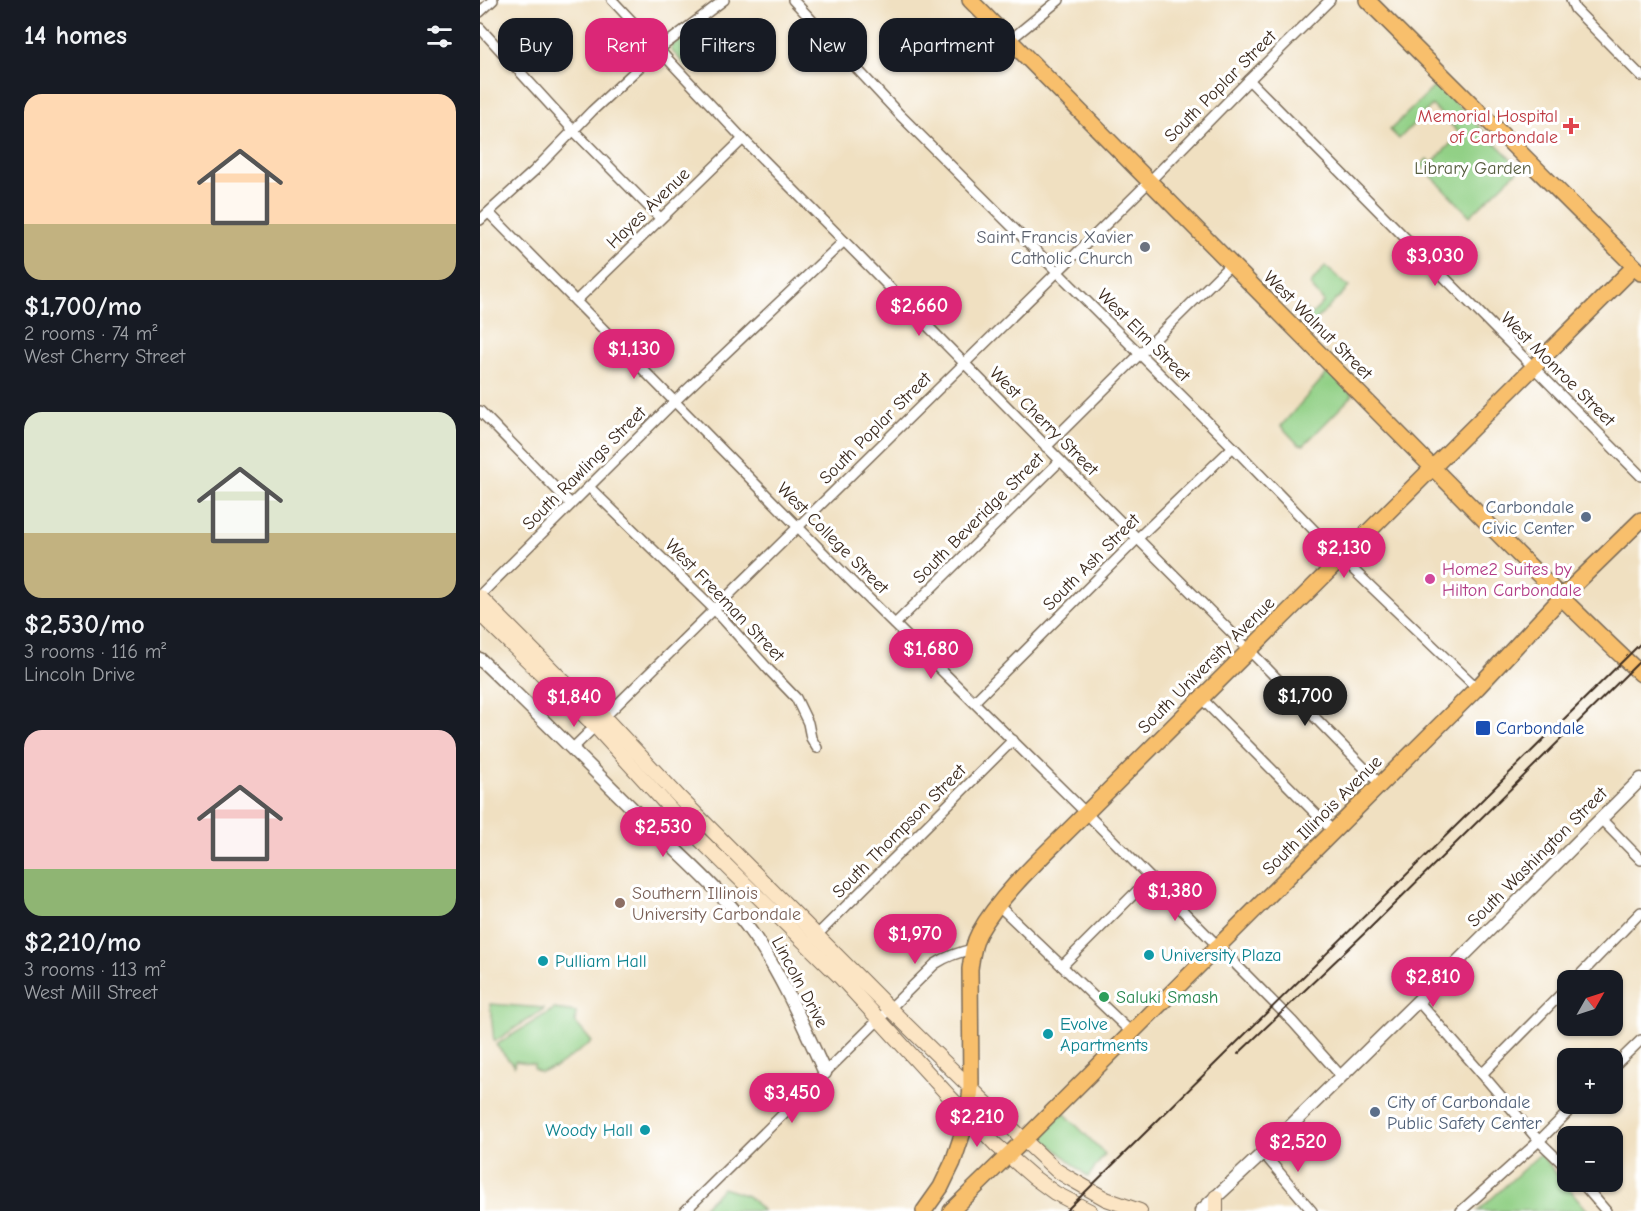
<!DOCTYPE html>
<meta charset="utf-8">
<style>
:root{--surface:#171b24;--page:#242831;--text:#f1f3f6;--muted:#9ea1a6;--accent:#db2777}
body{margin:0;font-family:"Comic Neue",sans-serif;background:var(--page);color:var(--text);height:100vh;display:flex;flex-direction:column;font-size:22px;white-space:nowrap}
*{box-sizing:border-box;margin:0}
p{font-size:20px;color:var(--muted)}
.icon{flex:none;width:33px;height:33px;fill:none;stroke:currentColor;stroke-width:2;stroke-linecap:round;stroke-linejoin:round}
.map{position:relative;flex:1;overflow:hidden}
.sheet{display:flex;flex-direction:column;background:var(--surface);width:480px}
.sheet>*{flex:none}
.hud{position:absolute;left:18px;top:18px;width:570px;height:54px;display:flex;gap:12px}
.needle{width:39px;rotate:51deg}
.controls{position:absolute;left:1077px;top:970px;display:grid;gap:12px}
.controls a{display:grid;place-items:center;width:66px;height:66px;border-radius:12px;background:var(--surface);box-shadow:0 2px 4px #0004;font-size:30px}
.price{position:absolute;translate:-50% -51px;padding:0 14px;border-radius:21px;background:var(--accent);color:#fff;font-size:20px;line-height:39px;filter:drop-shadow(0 2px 3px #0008)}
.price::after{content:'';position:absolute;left:50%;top:36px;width:18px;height:14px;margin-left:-9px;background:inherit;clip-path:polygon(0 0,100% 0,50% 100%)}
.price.on{background:#222;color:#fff}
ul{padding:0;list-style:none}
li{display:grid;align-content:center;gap:12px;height:318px;padding:0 24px}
li span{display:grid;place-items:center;height:186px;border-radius:18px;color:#555}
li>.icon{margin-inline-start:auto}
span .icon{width:108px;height:108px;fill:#fffc;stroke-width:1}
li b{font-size:26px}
h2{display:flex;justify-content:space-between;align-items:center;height:72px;padding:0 24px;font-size:26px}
.chip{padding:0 21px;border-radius:18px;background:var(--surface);box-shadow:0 2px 4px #0004;font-size:21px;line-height:54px}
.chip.on{background:var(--accent);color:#fff}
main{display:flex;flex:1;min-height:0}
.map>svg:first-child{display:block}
.green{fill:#92d086;stroke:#667d52;stroke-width:1.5}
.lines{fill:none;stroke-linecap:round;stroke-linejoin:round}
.minor-casing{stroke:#7a6a57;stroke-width:12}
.tertiary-casing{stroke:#7a6a57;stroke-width:15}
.secondary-casing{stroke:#7a6a57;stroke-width:16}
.trunk-casing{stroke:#7a6a57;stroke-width:18}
.minor{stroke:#fff;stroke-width:9}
.tertiary{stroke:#fff;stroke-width:12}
.secondary{stroke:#fce5c4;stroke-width:14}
.trunk{stroke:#f8bf6c;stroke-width:15}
.rail{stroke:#3b2a1e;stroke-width:2}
.health-dot{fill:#e0444e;stroke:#fff;stroke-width:2}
.worship-dot{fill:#6b7280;stroke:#fff;stroke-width:2}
.service-dot{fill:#5c6f8a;stroke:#fff;stroke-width:2}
.hotel-dot{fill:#d1479c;stroke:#fff;stroke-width:2}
.transit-dot{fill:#1a4fb4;stroke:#fff;stroke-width:2}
.education-dot{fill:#8d6e63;stroke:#fff;stroke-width:2}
.culture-dot{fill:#0f9aa8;stroke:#fff;stroke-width:2}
.leisure-dot{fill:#2e9e5b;stroke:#fff;stroke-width:2}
.labels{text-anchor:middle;stroke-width:6;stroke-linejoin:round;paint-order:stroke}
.street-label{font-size:18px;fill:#3b2a1e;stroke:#fff}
.health-label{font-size:18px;fill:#be3a42;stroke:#fff;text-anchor:end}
.park-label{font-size:18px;fill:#555c3d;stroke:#fff}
.worship-label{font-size:18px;fill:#5b616d;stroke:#fff;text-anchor:end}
.service-label{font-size:18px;fill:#4e5e75;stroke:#fff;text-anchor:end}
.hotel-label{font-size:18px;fill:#b23c85;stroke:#fff;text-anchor:start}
.transit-label{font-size:18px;fill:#164399;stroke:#fff;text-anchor:start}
.education-label{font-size:18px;fill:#785e54;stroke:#fff;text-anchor:start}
.culture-label{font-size:18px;fill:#0d838f;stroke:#fff;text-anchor:start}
.leisure-label{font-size:18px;fill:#27864d;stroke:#fff;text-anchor:start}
</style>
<main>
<section class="sheet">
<h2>14 homes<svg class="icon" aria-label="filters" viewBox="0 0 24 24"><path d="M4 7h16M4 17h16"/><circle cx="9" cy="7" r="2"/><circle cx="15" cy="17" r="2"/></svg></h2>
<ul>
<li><span style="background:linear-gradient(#ffd9b3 70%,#c2b280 0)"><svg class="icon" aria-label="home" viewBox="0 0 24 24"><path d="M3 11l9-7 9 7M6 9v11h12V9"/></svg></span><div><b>$1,700/mo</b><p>2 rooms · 74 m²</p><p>West Cherry Street</p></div></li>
<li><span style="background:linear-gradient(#dfe7d0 65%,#c2b280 0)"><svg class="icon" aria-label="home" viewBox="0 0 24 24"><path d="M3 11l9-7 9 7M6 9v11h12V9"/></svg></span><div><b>$2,530/mo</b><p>3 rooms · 116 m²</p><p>Lincoln Drive</p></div></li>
<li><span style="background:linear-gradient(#f6c9c9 75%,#8fb573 0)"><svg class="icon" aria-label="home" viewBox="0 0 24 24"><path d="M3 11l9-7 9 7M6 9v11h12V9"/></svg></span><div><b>$2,210/mo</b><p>3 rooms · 113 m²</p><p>West Mill Street</p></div></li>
</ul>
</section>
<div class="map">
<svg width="1161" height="1211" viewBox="0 0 1161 1211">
<rect width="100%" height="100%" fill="#fff"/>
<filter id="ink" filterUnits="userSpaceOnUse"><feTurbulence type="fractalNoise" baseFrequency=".0167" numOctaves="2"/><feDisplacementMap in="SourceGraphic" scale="12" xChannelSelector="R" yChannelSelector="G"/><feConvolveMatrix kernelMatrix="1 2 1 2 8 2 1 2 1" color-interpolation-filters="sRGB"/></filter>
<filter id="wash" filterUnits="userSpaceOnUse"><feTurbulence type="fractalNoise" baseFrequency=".008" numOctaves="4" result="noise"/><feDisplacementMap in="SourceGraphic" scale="24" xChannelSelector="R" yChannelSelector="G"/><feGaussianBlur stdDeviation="1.35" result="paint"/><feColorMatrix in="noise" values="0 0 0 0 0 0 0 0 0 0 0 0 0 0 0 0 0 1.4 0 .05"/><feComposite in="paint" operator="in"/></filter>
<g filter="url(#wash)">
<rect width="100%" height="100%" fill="#f0e0c1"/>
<g class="green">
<path d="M219,23L236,42L206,66L191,50L193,45Z"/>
<path d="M957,84L1040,168L990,216L941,165L947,159L952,163L980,134L952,105L919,139L910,130Z"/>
<path d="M845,266L869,287L832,324L819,310L822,307L831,315L844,302L830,285Z"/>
<path d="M849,371L873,395L824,445L818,444L801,426Z"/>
<path d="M10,1004L63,1008L64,1009L14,1042Z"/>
<path d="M74,1009L96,1012L95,1022L112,1042L76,1067L60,1072L54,1069V1064L35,1061L34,1066L16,1045Z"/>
<path d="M583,1112L625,1154L608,1177L563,1138L562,1135Z"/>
<path d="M1060,1154L1108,1211H998Z"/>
<path d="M243,1188L268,1196L283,1211H228L224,1206Z"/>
</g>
</g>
<g filter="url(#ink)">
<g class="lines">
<g class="minor-casing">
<g id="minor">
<path d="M132,0L263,139L364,241L621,502L769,650L901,785"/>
<path d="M313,0L420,115L753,447L861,558L997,688"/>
<path d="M1091,0L1095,9L1161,76"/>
<path d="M0,12L13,0"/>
<path d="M0,28L93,130L180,218"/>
<path d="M530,40L579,0"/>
<path d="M769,80L1161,476"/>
<path d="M9,213L375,585L606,813L813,1022L861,1076"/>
<path d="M0,220L54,171L112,111L179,49L244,0"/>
<path d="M96,301L263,139"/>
<path d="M0,411L91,504"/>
<path d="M566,447L751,264"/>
<path d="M109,487L234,609L289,670L316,698L328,723L331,738L337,748"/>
<path d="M0,595L194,402L364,241"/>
<path d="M415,624L580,461"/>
<path d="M721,698L854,832"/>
<path d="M494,702L657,539L753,447"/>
<path d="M92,749L670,181L769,80L850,0"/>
<path d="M1121,819L1161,860"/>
<path d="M518,905L652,1033"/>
<path d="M334,938L533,740"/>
<path d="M582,966L670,878"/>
<path d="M1094,981L1161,912"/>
<path d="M938,1001L1002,1074L1059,1141L1088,1169"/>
<path d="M1132,1068L1161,1040"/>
<path d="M1002,1074L1088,987"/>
<path d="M783,1153L832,1211"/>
<path d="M1101,1182L1126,1211"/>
<path d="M205,1211L455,964C467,956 479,952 493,949"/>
<path d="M981,1211L1059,1141L1096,1104"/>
</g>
</g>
<g class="tertiary-casing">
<g id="tertiary">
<path d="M0,659C55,711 108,765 162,818C201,856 243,891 274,936C303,978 324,1027 345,1073"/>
<path d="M721,1211L783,1153L938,1001L1161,779"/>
</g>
</g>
<g class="secondary-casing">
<g id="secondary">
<path d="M0,597L114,712L124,717L200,798L409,1008L544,1140L576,1170L589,1178L626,1199L660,1211"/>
<path d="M0,614L115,726L206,826L361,978L469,1096L516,1145L553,1177L575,1193L610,1211"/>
<path d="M736,1211V1197"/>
</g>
</g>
<g class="trunk-casing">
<g id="trunk">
<path d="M490,0C642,152 792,306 944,459C1016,531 1086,605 1161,674"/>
<path d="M887,0L1161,273"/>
<path d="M444,1211L461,1187L473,1162L488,1117L491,1087L490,969C492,956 493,944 499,933C522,891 572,848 606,813L1154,267"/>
<path d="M471,1211L544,1140L997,688L1082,597L1161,520"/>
</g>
</g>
<use href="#minor" class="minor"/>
<use href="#tertiary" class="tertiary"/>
<use href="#secondary" class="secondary"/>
<use href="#trunk" class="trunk"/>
<g class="rail">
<path d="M758,1054L889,929L1161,660"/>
<path d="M586,1211L1161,643"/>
</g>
</g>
</g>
<path class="health-dot" d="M1088 117h6v6h6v6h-6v6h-6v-6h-6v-6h6z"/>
<circle class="worship-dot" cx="665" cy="247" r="6"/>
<g class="service-dot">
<circle cx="1106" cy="517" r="6"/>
<circle cx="895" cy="1112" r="6"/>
</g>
<circle class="hotel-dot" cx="950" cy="579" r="6"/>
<rect class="transit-dot" x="995" y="720" width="16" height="16" rx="3"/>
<circle class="education-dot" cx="140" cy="903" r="6"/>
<g class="culture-dot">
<circle cx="669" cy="955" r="6"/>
<circle cx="63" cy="961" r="6"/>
<circle cx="568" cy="1034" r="6"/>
<circle cx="165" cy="1130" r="6"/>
</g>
<circle class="leisure-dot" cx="624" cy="997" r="6"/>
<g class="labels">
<g class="street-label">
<text transform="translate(740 86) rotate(-45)" y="6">South Poplar Street</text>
<text transform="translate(168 208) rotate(-44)" y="6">Hayes Avenue</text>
<text transform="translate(838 325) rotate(45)" y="6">West Walnut Street</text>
<text transform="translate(664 335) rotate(45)" y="6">West Elm Street</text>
<text transform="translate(1078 369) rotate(45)" y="6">West Monroe Street</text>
<text transform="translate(564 421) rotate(45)" y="6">West Cherry Street</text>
<text transform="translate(395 428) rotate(-45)" y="6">South Poplar Street</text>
<text transform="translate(104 468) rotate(-45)" y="6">South Rawlings Street</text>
<text transform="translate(498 518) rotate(-45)" y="6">South Beveridge Street</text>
<text transform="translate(353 538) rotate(45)" y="6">West College Street</text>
<text transform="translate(611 562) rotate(-45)" y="6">South Ash Street</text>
<text transform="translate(245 600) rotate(46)" y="6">West Freeman Street</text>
<text transform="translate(726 665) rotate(-45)" y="6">South University Avenue</text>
<text transform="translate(842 815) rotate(-45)" y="6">South Illinois Avenue</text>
<text transform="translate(419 831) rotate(-45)" y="6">South Thompson Street</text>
<text transform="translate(1057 857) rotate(-45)" y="6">South Washington Street</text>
<text transform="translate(320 982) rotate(62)" y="6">Lincoln Drive</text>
</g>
<g class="health-label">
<text x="1078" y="122">Memorial Hospital<tspan x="1078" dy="21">of Carbondale</tspan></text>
</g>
<g class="park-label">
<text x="993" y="174">Library Garden</text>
</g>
<g class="worship-label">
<text x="653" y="243">Saint Francis Xavier<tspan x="653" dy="21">Catholic Church</tspan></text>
</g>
<g class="service-label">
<text x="1094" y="513">Carbondale<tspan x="1094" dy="21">Civic Center</tspan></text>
<text x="907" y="1108" text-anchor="start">City of Carbondale<tspan x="907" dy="21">Public Safety Center</tspan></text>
</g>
<g class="hotel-label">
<text x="962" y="575">Home2 Suites by<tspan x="962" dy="21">Hilton Carbondale</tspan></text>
</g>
<g class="transit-label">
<text x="1016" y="734">Carbondale</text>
</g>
<g class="education-label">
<text x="152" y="899">Southern Illinois<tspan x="152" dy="21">University Carbondale</tspan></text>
</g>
<g class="culture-label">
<text x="681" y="961">University Plaza</text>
<text x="75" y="967">Pulliam Hall</text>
<text x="580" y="1030">Evolve<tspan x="580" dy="21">Apartments</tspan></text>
<text x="153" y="1136" text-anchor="end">Woody Hall</text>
</g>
<g class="leisure-label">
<text x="636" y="1003">Saluki Smash</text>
</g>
</g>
</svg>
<div class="controls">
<a><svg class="needle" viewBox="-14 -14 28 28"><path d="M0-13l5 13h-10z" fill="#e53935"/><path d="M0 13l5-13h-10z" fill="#9ea1a6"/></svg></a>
<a>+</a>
<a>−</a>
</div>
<b class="price" style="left:955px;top:287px">$3,030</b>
<b class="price" style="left:439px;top:337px">$2,660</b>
<b class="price" style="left:154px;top:380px">$1,130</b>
<b class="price" style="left:864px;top:579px">$2,130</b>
<b class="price" style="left:451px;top:680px">$1,680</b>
<b class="price on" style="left:825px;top:727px">$1,700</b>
<b class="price" style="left:94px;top:728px">$1,840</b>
<b class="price" style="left:183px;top:858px">$2,530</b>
<b class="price" style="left:695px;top:922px">$1,380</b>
<b class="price" style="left:435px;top:965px">$1,970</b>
<b class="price" style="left:953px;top:1008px">$2,810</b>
<b class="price" style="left:312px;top:1124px">$3,450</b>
<b class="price" style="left:497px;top:1148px">$2,210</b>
<b class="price" style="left:818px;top:1173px">$2,520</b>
<div class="hud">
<a class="chip">Buy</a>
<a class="chip on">Rent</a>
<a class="chip">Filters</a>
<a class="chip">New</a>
<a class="chip">Apartment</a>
</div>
</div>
</main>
